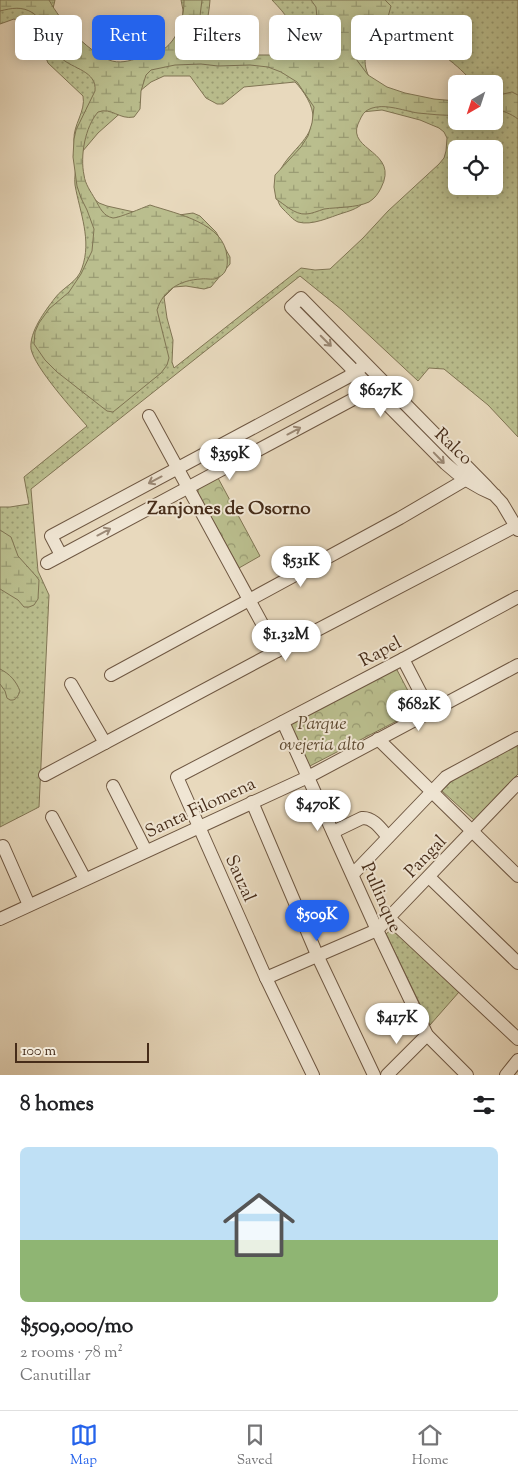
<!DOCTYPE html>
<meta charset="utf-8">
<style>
:root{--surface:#fff;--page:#f6f6f6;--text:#202124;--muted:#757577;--line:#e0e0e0;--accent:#2563eb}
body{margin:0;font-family:"Sorts Mill Goudy",serif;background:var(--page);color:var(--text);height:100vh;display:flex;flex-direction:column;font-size:19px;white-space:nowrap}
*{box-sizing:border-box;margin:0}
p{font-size:16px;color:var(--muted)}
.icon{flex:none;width:28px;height:28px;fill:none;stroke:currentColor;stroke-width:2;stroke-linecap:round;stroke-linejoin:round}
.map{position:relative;height:1075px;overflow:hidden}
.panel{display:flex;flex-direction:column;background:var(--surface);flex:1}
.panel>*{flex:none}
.top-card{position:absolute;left:15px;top:15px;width:489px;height:45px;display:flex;gap:10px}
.needle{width:32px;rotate:219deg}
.buttons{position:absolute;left:448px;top:75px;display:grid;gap:10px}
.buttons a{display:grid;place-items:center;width:55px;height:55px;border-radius:8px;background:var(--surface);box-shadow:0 2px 12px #0003;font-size:25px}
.scale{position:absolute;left:15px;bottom:12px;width:134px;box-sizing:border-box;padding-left:5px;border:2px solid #462c19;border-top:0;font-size:14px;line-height:18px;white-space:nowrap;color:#462c19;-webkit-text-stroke:4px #f0e6d4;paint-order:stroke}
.price{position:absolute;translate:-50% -42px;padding:0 11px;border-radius:18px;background:#fff;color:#222;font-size:16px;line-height:32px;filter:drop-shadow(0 1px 2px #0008)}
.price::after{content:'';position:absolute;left:50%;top:30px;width:15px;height:11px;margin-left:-8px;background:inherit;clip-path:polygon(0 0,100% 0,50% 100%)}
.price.selected{background:var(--accent);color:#fff}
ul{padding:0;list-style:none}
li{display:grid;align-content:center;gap:10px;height:265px;padding:0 20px}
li+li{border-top:1px solid var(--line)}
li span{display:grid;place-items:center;height:155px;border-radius:8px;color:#555}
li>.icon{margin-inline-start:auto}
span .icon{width:90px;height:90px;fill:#fffc;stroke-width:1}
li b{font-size:21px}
h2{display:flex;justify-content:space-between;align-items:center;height:60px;padding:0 20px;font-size:21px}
.tag{padding:0 18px;border-radius:8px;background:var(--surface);box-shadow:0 2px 12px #0003;font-size:18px;line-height:45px}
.tag.selected{background:var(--accent);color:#fff}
.tab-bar{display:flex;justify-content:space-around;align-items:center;height:70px;border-top:1px solid var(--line);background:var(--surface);font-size:14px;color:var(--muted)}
.tab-bar a{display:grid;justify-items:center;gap:2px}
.tab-bar .selected{color:var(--accent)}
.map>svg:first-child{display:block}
.grass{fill:url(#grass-dots);stroke:#807554;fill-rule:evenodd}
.wetland{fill:url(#wetland-marsh);stroke:#807554}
.park{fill:url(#park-crowns);stroke:#807554}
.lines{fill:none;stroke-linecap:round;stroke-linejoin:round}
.minor-casing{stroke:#6e5742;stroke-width:14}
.minor{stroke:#f0e6d4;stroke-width:12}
.oneway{stroke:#9b8976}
.labels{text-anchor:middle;stroke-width:4;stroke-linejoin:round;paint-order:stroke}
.street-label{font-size:18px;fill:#462c19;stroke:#f0e6d4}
.park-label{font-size:18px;font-style:italic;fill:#5d4930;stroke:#f0e6d4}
.neighbourhood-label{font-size:19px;font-weight:bold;fill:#462c19;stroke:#f0e6d4}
</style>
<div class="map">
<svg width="518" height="1075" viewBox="0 0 518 1075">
<defs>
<pattern id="grass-dots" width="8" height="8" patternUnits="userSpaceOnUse" patternTransform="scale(1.25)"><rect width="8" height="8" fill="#babe8e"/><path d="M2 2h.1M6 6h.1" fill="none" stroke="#999b73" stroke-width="1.8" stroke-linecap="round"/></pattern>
<pattern id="wetland-marsh" width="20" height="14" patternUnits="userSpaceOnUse" patternTransform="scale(1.25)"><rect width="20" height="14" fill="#babe8e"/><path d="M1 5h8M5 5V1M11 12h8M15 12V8" fill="none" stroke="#999b73"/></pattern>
<pattern id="park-crowns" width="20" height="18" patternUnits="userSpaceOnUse" patternTransform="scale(1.25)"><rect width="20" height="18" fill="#babe8e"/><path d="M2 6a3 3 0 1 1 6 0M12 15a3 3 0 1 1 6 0" fill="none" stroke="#999b73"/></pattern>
</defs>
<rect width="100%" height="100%" fill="#e8d9bd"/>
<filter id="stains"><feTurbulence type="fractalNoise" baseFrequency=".004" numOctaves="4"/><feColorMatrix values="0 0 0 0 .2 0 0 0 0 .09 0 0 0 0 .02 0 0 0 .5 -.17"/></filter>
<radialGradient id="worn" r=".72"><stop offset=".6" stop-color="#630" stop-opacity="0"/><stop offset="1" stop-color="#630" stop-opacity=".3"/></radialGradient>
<g class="grass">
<path d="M0,0H55L52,13L111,70L166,53L182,30L183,10L181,0H210C209,16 204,32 204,48L222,60L272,57L285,53L294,43C291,20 287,16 272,0H518V437L488,405L444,369L429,368L418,381L342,310L300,276L31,489L38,571L49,595L39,807L0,827V507H10L29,504L24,477L87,426C73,410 35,368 31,349C29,332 45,311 55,298C63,287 78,282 82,268C92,240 80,213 75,185C74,178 76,170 76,163C76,155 74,147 74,140C73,125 86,111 83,96L48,63L36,33L32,28L14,19L0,24ZM394,36C402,37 414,37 421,41C435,48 466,71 473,84H494V121H456V107L425,106L371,80C361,65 363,44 382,38C386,36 390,36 394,36ZM164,76H190L206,98L217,104H223L244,87L295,82C303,90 314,106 313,119C311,139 292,150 282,167C278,173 278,181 277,189C277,197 277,204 284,210C288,214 293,220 298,222C312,226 330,217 343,213C364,207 366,201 377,184L345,123L362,112L382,110L420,120L439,128L444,132L447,138L446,151L444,158L439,164L388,211L363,238L330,269L315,270L301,268L174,368L172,362L173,340L167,318L164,297L174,287L186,286L204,289L211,287L230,264V257L216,232L200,216L193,213L172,216L134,212L107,206L99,203L88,194L79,173L82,152L98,133L125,109L140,91L151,82ZM456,149H494V186H456Z"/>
<path d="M518,744V774L474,820L442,791L453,780Z"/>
<path d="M392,929L459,992L430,1025L386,934Z"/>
</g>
<g class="wetland">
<path d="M0,0H49C61,22 85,49 109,60C119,64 129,61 139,58C147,56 157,54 164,49C179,38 184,17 184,0H202L197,39L207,48L218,49L242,55H306L314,51L319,41L316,7L311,0H385L391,6L388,17L367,30L356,39L352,47L353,55L368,75L387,87L405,93L434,99L456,101V115C444,116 430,114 418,113C403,111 381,101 366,111C362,114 360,120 358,124C347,151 400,151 381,188C378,194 375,198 369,202C356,208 338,207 324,209C318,211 311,214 306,214C295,215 284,204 276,199L274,187L275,175L301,147L308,136L312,123L314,107L297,82L281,72L268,67L250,65L218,66L201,64L175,65L151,70L146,75L141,91L140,109L134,117C119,120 112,107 98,112C85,127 80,156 84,175C85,184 91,192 95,199C100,208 103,216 113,218C119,218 142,208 150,205C177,214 225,223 227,257C228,265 227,273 219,277C214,281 207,278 201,279C180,280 163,290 157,310L169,358L167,365L161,373L113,412L107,411L57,372L45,360L34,344L35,332L39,323L49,309L69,292L81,274L92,251L94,229L87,210L81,198L77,186L73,157L74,139L76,130L95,91C97,71 73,69 61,58C48,46 49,24 33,13C22,6 12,8 0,11Z"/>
<path d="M512,92L518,95V119C511,114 503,110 494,110V96Z"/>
<path d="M0,530L11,537L18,556L36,576L39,580L38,599L34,605L29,607H24L18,600L0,589Z"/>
<path d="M0,669C10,674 16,681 20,691C18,696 16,701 10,700L7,698L5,691L0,684Z"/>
</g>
<g class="park">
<path d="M218,478L260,556L239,568L198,493V489Z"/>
<path d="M396,668L418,710L308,767L288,723Z"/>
</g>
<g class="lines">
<g class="minor-casing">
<g id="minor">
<path d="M149,416L277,651"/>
<path d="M495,495C476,487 461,478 446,464L291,307L301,298L487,487L502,503L518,530"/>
<path d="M61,555L51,536L348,377L362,367"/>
<path d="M47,563L361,395L378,383"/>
<path d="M403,659L430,711"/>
<path d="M111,675L400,518L470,477"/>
<path d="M71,684L105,743"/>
<path d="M283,722L377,930L427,1035L467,1075"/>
<path d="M378,739L518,876"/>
<path d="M45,775L277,651L516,526"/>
<path d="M113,786L146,851"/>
<path d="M252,802L318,957L374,1075"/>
<path d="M52,817L85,879"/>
<path d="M333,832L362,818C373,817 381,829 388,837"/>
<path d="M3,846L29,905"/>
<path d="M353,874L446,777L518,738"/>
<path d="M429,877L518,963"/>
<path d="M0,919L308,777L518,665"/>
<path d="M390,919L518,1039"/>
<path d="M266,978L377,930L518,783"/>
<path d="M313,1075L266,978L177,777L403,659L518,597"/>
<path d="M387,1075L427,1035"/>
<path d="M506,1075L518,1060"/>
</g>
</g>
<use href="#minor" class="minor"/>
</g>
<defs><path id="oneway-shaft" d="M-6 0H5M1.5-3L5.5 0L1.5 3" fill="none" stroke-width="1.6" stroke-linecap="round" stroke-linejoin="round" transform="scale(1.25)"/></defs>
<g class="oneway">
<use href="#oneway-shaft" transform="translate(326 341) rotate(45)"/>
<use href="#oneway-shaft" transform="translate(294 431) rotate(-28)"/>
<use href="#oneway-shaft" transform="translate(439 458) rotate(46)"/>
<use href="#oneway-shaft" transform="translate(155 480) rotate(152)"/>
<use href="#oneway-shaft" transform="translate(104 532) rotate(-28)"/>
</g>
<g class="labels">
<g class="street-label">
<text transform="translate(454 446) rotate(43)" y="6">Ralco</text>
<text transform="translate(380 651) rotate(-28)" y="6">Rapel</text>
<text transform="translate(200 807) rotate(-25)" y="6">Santa Filomena</text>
<text transform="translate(425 856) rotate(-46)" y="6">Pangal</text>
<text transform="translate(241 878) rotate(66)" y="6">Sauzal</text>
<text transform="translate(382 897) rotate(66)" y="6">Pullinque</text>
</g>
<g class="park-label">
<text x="322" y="729">Parque<tspan x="322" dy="21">ovejeria alto</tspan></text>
</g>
<g class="neighbourhood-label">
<text x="229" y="514">Zanjones de Osorno</text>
</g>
</g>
<rect width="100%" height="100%" filter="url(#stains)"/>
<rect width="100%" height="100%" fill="url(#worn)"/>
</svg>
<div class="buttons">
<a><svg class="needle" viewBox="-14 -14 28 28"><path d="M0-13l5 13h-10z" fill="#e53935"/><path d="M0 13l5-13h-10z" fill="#757577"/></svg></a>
<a><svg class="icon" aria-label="locate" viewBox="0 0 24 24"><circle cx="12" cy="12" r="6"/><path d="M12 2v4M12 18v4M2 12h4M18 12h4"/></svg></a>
</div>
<div class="scale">100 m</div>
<b class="price" style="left:381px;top:418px">$627K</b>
<b class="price" style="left:230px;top:481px">$359K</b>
<b class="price" style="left:301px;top:588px">$531K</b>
<b class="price" style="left:286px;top:662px">$1.32M</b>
<b class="price" style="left:419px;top:732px">$682K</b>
<b class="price" style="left:318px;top:832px">$470K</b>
<b class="price selected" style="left:317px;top:942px">$509K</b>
<b class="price" style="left:397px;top:1045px">$417K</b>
<div class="top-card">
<a class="tag">Buy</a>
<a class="tag selected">Rent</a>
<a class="tag">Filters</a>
<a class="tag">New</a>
<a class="tag">Apartment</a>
</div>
</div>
<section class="panel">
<h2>8 homes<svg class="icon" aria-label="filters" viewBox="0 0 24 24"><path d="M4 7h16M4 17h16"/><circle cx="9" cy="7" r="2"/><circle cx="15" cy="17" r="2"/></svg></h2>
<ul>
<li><span style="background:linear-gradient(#bfe0f5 60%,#8fb573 0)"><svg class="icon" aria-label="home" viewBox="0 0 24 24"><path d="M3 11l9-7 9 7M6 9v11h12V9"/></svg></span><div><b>$509,000/mo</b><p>2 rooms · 78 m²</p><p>Canutillar</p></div></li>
</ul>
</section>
<nav class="tab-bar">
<a class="selected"><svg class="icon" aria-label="map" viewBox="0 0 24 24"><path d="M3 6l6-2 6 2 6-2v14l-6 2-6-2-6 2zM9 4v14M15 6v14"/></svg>Map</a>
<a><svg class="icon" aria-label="saved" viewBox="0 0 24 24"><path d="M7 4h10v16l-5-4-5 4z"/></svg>Saved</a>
<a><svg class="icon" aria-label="home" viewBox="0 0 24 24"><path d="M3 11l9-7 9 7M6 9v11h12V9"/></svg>Home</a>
</nav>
